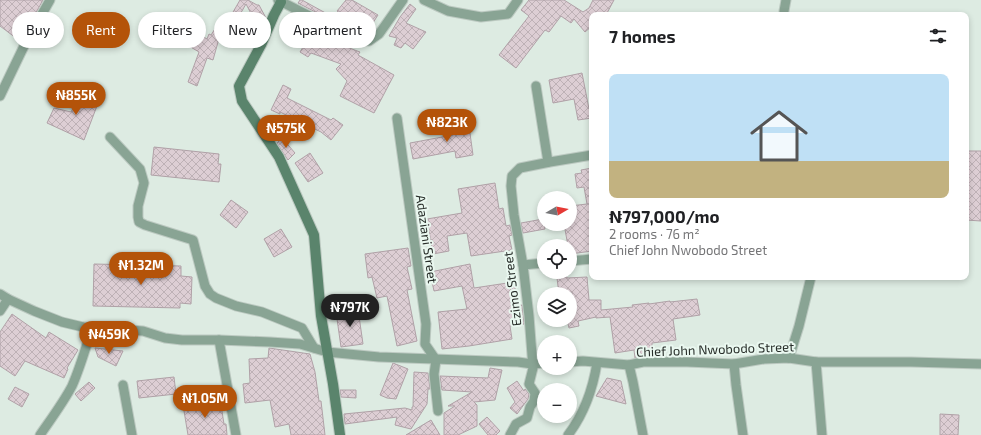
<!DOCTYPE html>
<meta charset="utf-8">
<style>
:root{--surface:#fff;--page:#f2f2f2;--text:#202124;--muted:#757577;--accent:#b45309}
body{margin:0;font-family:"Exo 2",sans-serif;background:var(--page);color:var(--text);height:100vh;display:flex;flex-direction:column;font-size:15px;white-space:nowrap}
*{box-sizing:border-box;margin:0}
p{font-size:13px;color:var(--muted)}
.icon{flex:none;width:22px;height:22px;fill:none;stroke:currentColor;stroke-width:2;stroke-linecap:round;stroke-linejoin:round}
.map{position:relative;flex:1;overflow:hidden}
.panel{position:absolute;left:589px;top:12px;width:380px;height:268px;display:flex;flex-direction:column;background:var(--surface);border-radius:8px;box-shadow:0 2px 6px #0003}
.panel>*{flex:none}
.guide{position:absolute;left:12px;top:12px;width:380px;height:36px;display:flex;gap:8px}
.needle{width:26px;rotate:80deg}
.controls{position:absolute;left:537px;top:191px;display:grid;gap:8px}
.controls a{display:grid;place-items:center;width:40px;height:40px;border-radius:50%;background:var(--surface);box-shadow:0 2px 6px #0003;font-size:20px}
.price{position:absolute;translate:-50% -34px;padding:0 9px;border-radius:14px;background:var(--accent);color:#fff;font-size:13px;line-height:26px;filter:drop-shadow(0 1px 2px #0008)}
.price::after{content:'';position:absolute;left:50%;top:24px;width:12px;height:9px;margin-left:-6px;background:inherit;clip-path:polygon(0 0,100% 0,50% 100%)}
.price.selected{background:#222;color:#fff}
ul{padding:0;list-style:none}
li{display:grid;align-content:center;gap:8px;height:212px;padding:0 20px}
li span{display:grid;place-items:center;height:124px;border-radius:8px;color:#555}
li>.icon{margin-inline-start:auto}
span .icon{width:72px;height:72px;fill:#fffc;stroke-width:1}
li b{font-size:17px}
h2{display:flex;justify-content:space-between;align-items:center;height:48px;padding:0 20px;font-size:17px}
.tag{padding:0 14px;border-radius:18px;background:var(--surface);box-shadow:0 2px 6px #0003;font-size:14px;line-height:36px}
.tag.selected{background:var(--accent);color:#fff}
.map>svg:first-child{display:block}
.building{fill:url(#building-cross-hatch);stroke:#b0a1a7}
.lines{fill:none;stroke-linecap:round;stroke-linejoin:round}
.street-casing{stroke:#bcc9c1;stroke-width:11}
.secondary-casing{stroke:#bcc9c1;stroke-width:12}
.street{stroke:#89a494;stroke-width:9}
.secondary{stroke:#5a846c;stroke-width:10}
.labels{text-anchor:middle;stroke-width:4;stroke-linejoin:round;paint-order:stroke}
.street-label{font-size:13px;fill:#272d29;stroke:#eaf8f0}
</style>
<div class="map">
<svg width="981" height="435" viewBox="0 0 981 435">
<defs>
<pattern id="building-cross-hatch" width="8" height="8" patternUnits="userSpaceOnUse"><rect width="8" height="8" fill="#ddced4"/><path d="M0 0l8 8M0 8l8-8" fill="none" stroke="#beb1b6"/></pattern>
</defs>
<rect width="100%" height="100%" fill="#ddebe2"/>
<g class="building">
<path d="M0,0H43L20,41L0,26Z"/>
<path d="M240,0H248L257,5H259L266,18L256,23L246,4L235,23L238,25L229,40L220,35L213,60L207,58L197,86L188,82L199,52L164,31L172,18L207,39L209,34L211,35L224,15L229,19Z"/>
<path d="M300,0H302L331,16L329,19L298,3Z"/>
<path d="M346,0H352L378,15L367,32L337,11Z"/>
<path d="M529,0H564L583,12L589,8L593,0H614L606,15H592V26L585,32L574,19L571,23L561,16L549,32L545,30L516,68L499,55L529,16L521,10Z"/>
<path d="M410,4L416,9L406,23L426,32L413,49L405,43L401,48L394,45L397,38L389,36L400,17Z"/>
<path d="M316,26L324,30L320,37L360,52L358,55L394,75L374,113L340,96L347,81L336,69L341,64L311,53L308,57L300,52Z"/>
<path d="M582,73L589,109H592V118L578,120L574,99L553,103L549,80Z"/>
<path d="M283,85L291,89L287,98L331,120L333,118L343,125L331,140L321,132L280,112V114L271,110Z"/>
<path d="M83,91L100,98L84,140L47,123L54,108L71,112Z"/>
<path d="M468,119L473,155L456,158L455,151L413,159L410,143L453,135L451,121Z"/>
<path d="M282,138L295,153L288,160L284,154L277,143Z"/>
<path d="M154,147L219,154L218,164H221L219,182L151,175Z"/>
<path d="M966,151H981V221L966,220Z"/>
<path d="M310,153L323,173L308,182L295,163Z"/>
<path d="M592,168V214H590L592,228V251L570,254V246H568L564,224H570V206L587,204L584,187L577,188L575,174L582,173L581,170Z"/>
<path d="M495,183L499,209L503,208L506,226L510,225L512,235L509,236L512,250L471,256L467,233L447,236L449,251L433,254L427,219L462,213L458,189Z"/>
<path d="M231,200L248,212L236,228L220,215Z"/>
<path d="M543,219L545,229L523,233L521,223Z"/>
<path d="M281,229L292,247L274,257L264,239Z"/>
<path d="M408,248L411,266L407,267L412,289L407,290L417,341L397,346L387,296L377,298L372,277L368,278L365,254Z"/>
<path d="M94,264L181,266V276L192,277L191,304L180,303V308L93,306Z"/>
<path d="M470,264L474,288L514,282L518,306L522,305L524,324L510,326L512,339L469,346L442,349L438,312L467,309L462,286L434,291L430,272Z"/>
<path d="M567,277V278L587,277L589,300H601V310L633,307L632,305L649,303V304L670,301V302L697,299L700,315L673,319L676,340L652,343V356H643L635,358L634,350L615,353L610,317L596,318V317L578,321L579,326L569,328L567,320H570V312H573L572,292L559,294L557,278Z"/>
<path d="M358,309L363,344L341,347L336,312Z"/>
<path d="M12,314L46,338L49,332L78,350L67,368L68,369L64,378L25,361L15,376L0,366V332Z"/>
<path d="M95,348L123,351L116,366L98,357Z"/>
<path d="M269,348L310,354L315,372L319,401H321L325,435H291L289,424L275,427L270,400L245,403L243,384L250,383L249,359L268,358Z"/>
<path d="M393,363L408,369L396,399L387,398L380,395Z"/>
<path d="M490,368L502,370L495,400L474,402L477,405V426L458,435H444V413L455,406H448L472,392L442,390L440,376L488,378Z"/>
<path d="M414,372L428,373L430,389H428L427,404L411,429L395,425L397,417L345,424L344,414L405,408L412,410V407H413Z"/>
<path d="M174,377L176,394L139,398L137,381Z"/>
<path d="M607,378L621,381L626,404L596,396Z"/>
<path d="M517,381L524,391L525,389L529,394L528,399L517,414L510,408L515,402L507,388Z"/>
<path d="M89,382L95,388L81,401L75,394Z"/>
<path d="M15,387L29,394L22,407L8,399Z"/>
<path d="M340,390H356V398L341,397Z"/>
<path d="M220,399L224,424H226L227,435H188L183,405Z"/>
<path d="M940,414L959,415L958,435H940Z"/>
<path d="M487,417L500,431L496,435H488L479,424Z"/>
<path d="M431,420L440,435H406Z"/>
</g>
<g class="lines">
<g class="street-casing">
<g id="street">
<path d="M278,0L357,40L369,41L379,34L403,0"/>
<path d="M424,0L448,11L481,17L508,14L518,0"/>
<path d="M784,15V11L786,0"/>
<path d="M536,86L548,162"/>
<path d="M0,96L25,44L50,0"/>
<path d="M397,118L426,324L425,344L436,360L434,374L438,411"/>
<path d="M110,137L140,169L144,183L138,206V217L139,222L145,225L193,240L205,286L210,294L216,298L236,306L262,312L302,328L314,348"/>
<path d="M570,261L592,259"/>
<path d="M523,265L544,263"/>
<path d="M0,294L8,299L34,311L62,322L83,327L143,331L165,338L182,340H219L270,342L300,344L327,352L379,357L518,362L532,364L544,363"/>
<path d="M0,311L8,299"/>
<path d="M219,340L236,435"/>
<path d="M789,358L799,326L811,277"/>
<path d="M570,362L583,361L629,365L643,362H687L734,364L764,359L789,358L816,362H911L981,364"/>
<path d="M816,362L822,435"/>
<path d="M734,364L736,385L743,435"/>
<path d="M629,365L633,382L643,435"/>
<path d="M123,385L132,435"/>
<path d="M40,435C51,419 63,403 72,386C80,368 86,347 92,328"/>
<path d="M510,435L516,424L527,418L530,407L534,401L535,393L529,384L533,368L529,316L523,265L514,215L511,186L512,176L520,168L550,162L592,155"/>
<path d="M568,435C584,414 593,388 597,363"/>
</g>
</g>
<g class="secondary-casing">
<path id="secondary" d="M281,2L274,15L261,45L239,86L242,101L279,157L314,235L321,316L333,384L340,435"/>
</g>
<use href="#street" class="street"/>
<use href="#secondary" class="secondary"/>
</g>
<g class="labels">
<g class="street-label">
<text transform="translate(427 239) rotate(82)" y="5">Adaziani Street</text>
<text transform="translate(512 289) rotate(-97)" y="5">Ezimo Street</text>
<text transform="translate(715 349) rotate(-2)" y="5">Chief John Nwobodo Street</text>
</g>
</g>
</svg>
<div class="controls">
<a><svg class="needle" viewBox="-14 -14 28 28"><path d="M0-13l5 13h-10z" fill="#e53935"/><path d="M0 13l5-13h-10z" fill="#757577"/></svg></a>
<a><svg class="icon" aria-label="locate" viewBox="0 0 24 24"><circle cx="12" cy="12" r="6"/><path d="M12 2v4M12 18v4M2 12h4M18 12h4"/></svg></a>
<a><svg class="icon" aria-label="layers" viewBox="0 0 24 24"><path d="M12 4l9 5-9 5-9-5zM3 14l9 5 9-5"/></svg></a>
<a>+</a>
<a>−</a>
</div>
<b class="price" style="left:76px;top:116px">₦855K</b>
<b class="price" style="left:447px;top:143px">₦823K</b>
<b class="price" style="left:286px;top:149px">₦575K</b>
<b class="price" style="left:141px;top:286px">₦1.32M</b>
<b class="price selected" style="left:350px;top:328px">₦797K</b>
<b class="price" style="left:109px;top:355px">₦459K</b>
<b class="price" style="left:205px;top:419px">₦1.05M</b>
<div class="guide">
<a class="tag">Buy</a>
<a class="tag selected">Rent</a>
<a class="tag">Filters</a>
<a class="tag">New</a>
<a class="tag">Apartment</a>
</div>
<section class="panel">
<h2>7 homes<svg class="icon" aria-label="filters" viewBox="0 0 24 24"><path d="M4 7h16M4 17h16"/><circle cx="9" cy="7" r="2"/><circle cx="15" cy="17" r="2"/></svg></h2>
<ul>
<li><span style="background:linear-gradient(#bfe0f5 70%,#c2b280 0)"><svg class="icon" aria-label="home" viewBox="0 0 24 24"><path d="M3 11l9-7 9 7M6 9v11h12V9"/></svg></span><div><b>₦797,000/mo</b><p>2 rooms · 76 m²</p><p>Chief John Nwobodo Street</p></div></li>
</ul>
</section>
</div>
